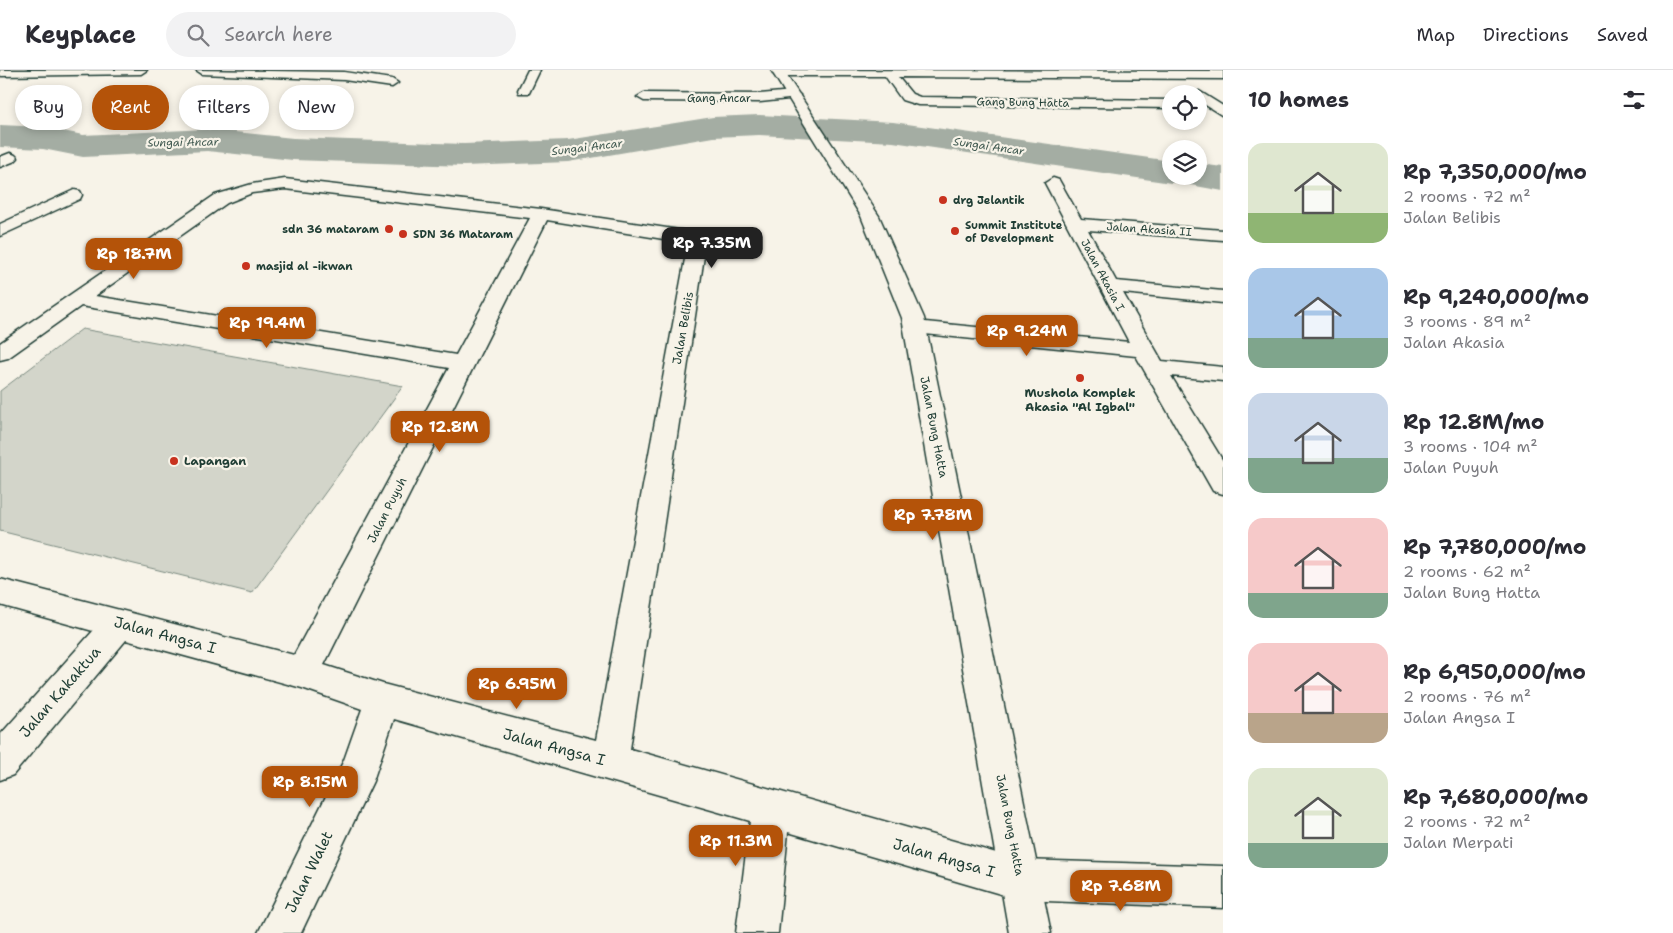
<!DOCTYPE html>
<meta charset="utf-8">
<style>
:root{--surface:#fff;--page:#f2f2f3;--text:#2b2b33;--muted:#7c7c81;--line:#e1e1e2;--accent:#b45309}
body{margin:0;font-family:"Shantell Sans",sans-serif;background:var(--page);color:var(--text);height:100vh;display:flex;flex-direction:column;font-size:19px;white-space:nowrap}
*{box-sizing:border-box;margin:0}
p{font-size:16px;color:var(--muted)}
.icon{flex:none;width:28px;height:28px;fill:none;stroke:currentColor;stroke-width:2;stroke-linecap:round;stroke-linejoin:round}
.map{position:relative;flex:1;overflow:hidden}
.sheet{display:flex;flex-direction:column;background:var(--surface);width:450px}
.sheet>*{flex:none}
.hud{position:absolute;left:15px;top:15px;width:475px;height:45px;display:flex;gap:10px}
.fabs{position:absolute;left:1162px;top:15px;display:grid;gap:10px}
.fabs a{display:grid;place-items:center;width:45px;height:45px;border-radius:50%;background:var(--surface);box-shadow:0 2px 8px #0003;font-size:25px}
.price{position:absolute;translate:-50% -42px;padding:0 11px;border-radius:10px;background:var(--accent);color:#fff;font-size:16px;line-height:32px;filter:drop-shadow(0 1px 2px #0008)}
.price::after{content:'';position:absolute;left:50%;top:30px;width:15px;height:11px;margin-left:-8px;background:inherit;clip-path:polygon(0 0,100% 0,50% 100%)}
.price.on{background:#222;color:#fff}
ul{padding:0;list-style:none}
li{display:flex;align-items:center;gap:15px;height:125px;padding:0 25px}
li span{display:grid;place-items:center;flex:none;width:140px;height:100px;border-radius:15px;color:#555}
li>.icon{margin-inline-start:auto}
span .icon{width:60px;height:60px;fill:#fffc;stroke-width:1}
li b{font-size:21px}
h2{display:flex;justify-content:space-between;align-items:center;height:60px;padding:0 25px;font-size:21px}
.pill{padding:0 18px;border-radius:22px;background:var(--surface);box-shadow:0 2px 8px #0003;font-size:18px;line-height:45px}
.pill.on{background:var(--accent);color:#fff}
header{display:flex;align-items:center;gap:30px;box-sizing:border-box;height:70px;padding:0 25px;background:var(--surface);border-bottom:1px solid var(--line)}
header strong{font-size:24px}
nav{display:flex;gap:28px;margin-inline-start:auto;font-size:18px}
.search{width:350px;height:45px;background:var(--page);display:flex;align-items:center;gap:12px;box-sizing:border-box;padding:0 18px;border-radius:28px;color:var(--muted);font-size:19px}
main{display:flex;flex:1;min-height:0}
.map>svg:first-child{display:block}
.green{fill:#d3d5ca;stroke:#79897f}
.lines{fill:none;stroke-linecap:round;stroke-linejoin:round}
.river{fill:#a4ada3;fill-rule:evenodd}
.minor-casing{stroke:#1f3d34;stroke-width:3}
.tertiary-casing{stroke:#1f3d34;stroke-width:3}
.secondary-casing{stroke:#1f3d34;stroke-width:3}
.minor{fill:#f7f3e8;fill-rule:evenodd}
.tertiary{fill:#f7f3e8;fill-rule:evenodd}
.secondary{fill:#f7f3e8;fill-rule:evenodd}
.poi-dot{fill:#c8321e;stroke:#f7f3e8;stroke-width:2}
.labels{text-anchor:middle;stroke-width:4.5;stroke-linejoin:round;paint-order:stroke}
.far-street-label{font-size:11px;fill:#1f3d34;stroke:#f7f3e8}
.far-water-label{font-size:11px;font-style:italic;fill:#405950;stroke:#f7f3e8}
.far-poi-label{font-size:11px;font-weight:bold;fill:#1f3d34;stroke:#f7f3e8;text-anchor:start}
.street-label{font-size:12px;fill:#1f3d34;stroke:#f7f3e8}
.poi-label{font-size:12px;font-weight:bold;fill:#1f3d34;stroke:#f7f3e8}
.near-street-label{font-size:15px;fill:#1f3d34;stroke:#f7f3e8}
</style>
<header>
<strong>Keyplace</strong>
<div class="search"><svg class="icon" aria-label="search" viewBox="0 0 24 24"><circle cx="10" cy="10" r="6"/><path d="M15 15l6 6"/></svg>Search here</div>
<nav><a>Map</a><a>Directions</a><a>Saved</a></nav>
</header>
<main>
<div class="map">
<svg width="1223" height="863" viewBox="0 0 1223 863">
<rect width="100%" height="100%" fill="#f7f3e8"/>
<filter id="ink" filterUnits="userSpaceOnUse"><feTurbulence type="fractalNoise" baseFrequency=".02" numOctaves="2"/><feDisplacementMap in="SourceGraphic" scale="10" xChannelSelector="R" yChannelSelector="G"/><feConvolveMatrix kernelMatrix="1 2 1 2 8 2 1 2 1" color-interpolation-filters="sRGB"/></filter>
<g filter="url(#ink)">
<path class="green" d="M82,259L403,316L252,523L0,461V321Z"/>
<g class="lines">
<path class="river" d="M759,45L893,52L1171,91V106H1199V94L1223,97V121L1185,114L1183,111L1171,113L893,72L759,65L713,67L568,92L464,96L293,90L207,81L83,87L43,79L0,77V55L43,57L83,65L207,59L293,68L464,74L568,70L713,47Z"/>
<g class="minor-casing">
<g id="minor">
<path d="M196,0L344,2L392,9L398,13L392,17L344,10L202,4Z"/>
<path d="M528,0H540L529,23H519L518,20Z"/>
<path d="M773,0L1223,1V9L898,7L912,24L920,27L1171,30V38L918,35L902,30L885,6H778L774,5Z"/>
<path d="M793,21L800,25L798,28L760,32L644,31L637,27L644,23L760,24Z"/>
<path d="M1199,21L1223,36V46L1199,31V24H1193Z"/>
<path d="M10,83L15,85L18,88L15,91L0,97V87Z"/>
<path d="M1053,108L1059,110L1081,149L1223,160V170L1088,160L1116,211L1223,221V233L1123,223L1162,291L1223,297V311L1171,306L1223,391V424L1213,421L1136,286L915,263L907,262L904,257L907,252L915,251L1129,272L1045,113Z"/>
<path d="M285,109L541,139L693,162L699,163L706,173L630,679L1021,790L1223,796V838L1021,830L788,762L778,863H736L750,751L394,649L373,711L301,863H258L344,690L362,639L302,618L126,570L13,705L0,710V665L93,561L0,535V509L294,585L449,298L81,236L8,288L0,290V273L215,125L252,114ZM285,119L530,148L456,285L95,226L227,133L252,123ZM547,150L688,173L596,670L383,614L324,595Z"/>
<path d="M74,120L80,121L82,125L80,129L0,166V154Z"/>
</g>
</g>
<g class="tertiary-casing">
<path id="tertiary" d="M0,0H147L141,4L0,6Z"/>
</g>
<g class="secondary-casing">
<path id="secondary" d="M771,0H783L879,146L924,248L1051,863H1009L902,248L861,146Z"/>
</g>
<use href="#minor" class="minor"/>
<use href="#tertiary" class="tertiary"/>
<use href="#secondary" class="secondary"/>
</g>
</g>
<g class="poi-dot">
<circle cx="943" cy="130" r="5"/>
<circle cx="389" cy="159" r="5"/>
<circle cx="955" cy="161" r="5"/>
<circle cx="403" cy="164" r="5"/>
<circle cx="246" cy="196" r="5"/>
<circle cx="1080" cy="308" r="5"/>
<circle cx="174" cy="391" r="5"/>
</g>
<g class="labels">
<g class="far-street-label">
<text x="719" y="32">Gang Ancar</text>
<text transform="translate(1023 32) rotate(1)" y="4">Gang Bung Hatta</text>
<text transform="translate(1149 159) rotate(4)" y="4">Jalan Akasia II</text>
<text transform="translate(1103 205) rotate(62)" y="4">Jalan Akasia I</text>
</g>
<g class="far-water-label">
<text transform="translate(183 72) rotate(-1)" y="4">Sungai Ancar</text>
<text transform="translate(989 76) rotate(8)" y="4">Sungai Ancar</text>
<text transform="translate(587 77) rotate(-7)" y="4">Sungai Ancar</text>
</g>
<g class="far-poi-label">
<text x="953" y="134">drg Jelantik</text>
<text x="965" y="159">Summit Institute<tspan x="965" dy="13">of Development</tspan></text>
<text x="379" y="163" text-anchor="end">sdn 36 mataram</text>
<text x="413" y="168">SDN 36 Mataram</text>
<text x="256" y="200">masjid al -ikwan</text>
</g>
<g class="street-label">
<text transform="translate(683 258) rotate(-80)" y="4">Jalan Belibis</text>
<text transform="translate(934 357) rotate(79)" y="4">Jalan Bung Hatta</text>
<text transform="translate(387 440) rotate(-63)" y="4">Jalan Puyuh</text>
<text transform="translate(1010 755) rotate(79)" y="4">Jalan Bung Hatta</text>
</g>
<g class="poi-label">
<text x="1080" y="327">Mushola Komplek<tspan x="1080" dy="14">Akasia "Al Igbal"</tspan></text>
<text x="184" y="395" text-anchor="start">Lapangan</text>
</g>
<g class="near-street-label">
<text transform="translate(165 565) rotate(15)" y="5">Jalan Angsa I</text>
<text transform="translate(60 622) rotate(-49)" y="5">Jalan Kakaktua</text>
<text transform="translate(554 677) rotate(15)" y="5">Jalan Angsa I</text>
<text transform="translate(944 788) rotate(16)" y="5">Jalan Angsa I</text>
<text transform="translate(309 802) rotate(-64)" y="5">Jalan Walet</text>
</g>
</g>
</svg>
<div class="fabs">
<a><svg class="icon" aria-label="locate" viewBox="0 0 24 24"><circle cx="12" cy="12" r="6"/><path d="M12 2v4M12 18v4M2 12h4M18 12h4"/></svg></a>
<a><svg class="icon" aria-label="layers" viewBox="0 0 24 24"><path d="M12 4l9 5-9 5-9-5zM3 14l9 5 9-5"/></svg></a>
</div>
<b class="price on" style="left:712px;top:199px">Rp 7.35M</b>
<b class="price" style="left:134px;top:210px">Rp 18.7M</b>
<b class="price" style="left:267px;top:279px">Rp 19.4M</b>
<b class="price" style="left:1027px;top:287px">Rp 9.24M</b>
<b class="price" style="left:440px;top:383px">Rp 12.8M</b>
<b class="price" style="left:933px;top:471px">Rp 7.78M</b>
<b class="price" style="left:517px;top:640px">Rp 6.95M</b>
<b class="price" style="left:310px;top:738px">Rp 8.15M</b>
<b class="price" style="left:736px;top:797px">Rp 11.3M</b>
<b class="price" style="left:1121px;top:842px">Rp 7.68M</b>
<div class="hud">
<a class="pill">Buy</a>
<a class="pill on">Rent</a>
<a class="pill">Filters</a>
<a class="pill">New</a>
</div>
</div>
<section class="sheet">
<h2>10 homes<svg class="icon" aria-label="filters" viewBox="0 0 24 24"><path d="M4 7h16M4 17h16"/><circle cx="9" cy="7" r="2"/><circle cx="15" cy="17" r="2"/></svg></h2>
<ul>
<li><span style="background:linear-gradient(#dfe7d0 70%,#8fb573 0)"><svg class="icon" aria-label="home" viewBox="0 0 24 24"><path d="M3 11l9-7 9 7M6 9v11h12V9"/></svg></span><div><b>Rp 7,350,000/mo</b><p>2 rooms · 72 m²</p><p>Jalan Belibis</p></div></li>
<li><span style="background:linear-gradient(#a9c7e8 70%,#7fa58c 0)"><svg class="icon" aria-label="home" viewBox="0 0 24 24"><path d="M3 11l9-7 9 7M6 9v11h12V9"/></svg></span><div><b>Rp 9,240,000/mo</b><p>3 rooms · 89 m²</p><p>Jalan Akasia</p></div></li>
<li><span style="background:linear-gradient(#c9d6e8 65%,#7fa58c 0)"><svg class="icon" aria-label="home" viewBox="0 0 24 24"><path d="M3 11l9-7 9 7M6 9v11h12V9"/></svg></span><div><b>Rp 12.8M/mo</b><p>3 rooms · 104 m²</p><p>Jalan Puyuh</p></div></li>
<li><span style="background:linear-gradient(#f6c9c9 75%,#7fa58c 0)"><svg class="icon" aria-label="home" viewBox="0 0 24 24"><path d="M3 11l9-7 9 7M6 9v11h12V9"/></svg></span><div><b>Rp 7,780,000/mo</b><p>2 rooms · 62 m²</p><p>Jalan Bung Hatta</p></div></li>
<li><span style="background:linear-gradient(#f6c9c9 70%,#b9a48a 0)"><svg class="icon" aria-label="home" viewBox="0 0 24 24"><path d="M3 11l9-7 9 7M6 9v11h12V9"/></svg></span><div><b>Rp 6,950,000/mo</b><p>2 rooms · 76 m²</p><p>Jalan Angsa I</p></div></li>
<li><span style="background:linear-gradient(#dfe7d0 75%,#7fa58c 0)"><svg class="icon" aria-label="home" viewBox="0 0 24 24"><path d="M3 11l9-7 9 7M6 9v11h12V9"/></svg></span><div><b>Rp 7,680,000/mo</b><p>2 rooms · 72 m²</p><p>Jalan Merpati</p></div></li>
</ul>
</section>
</main>
